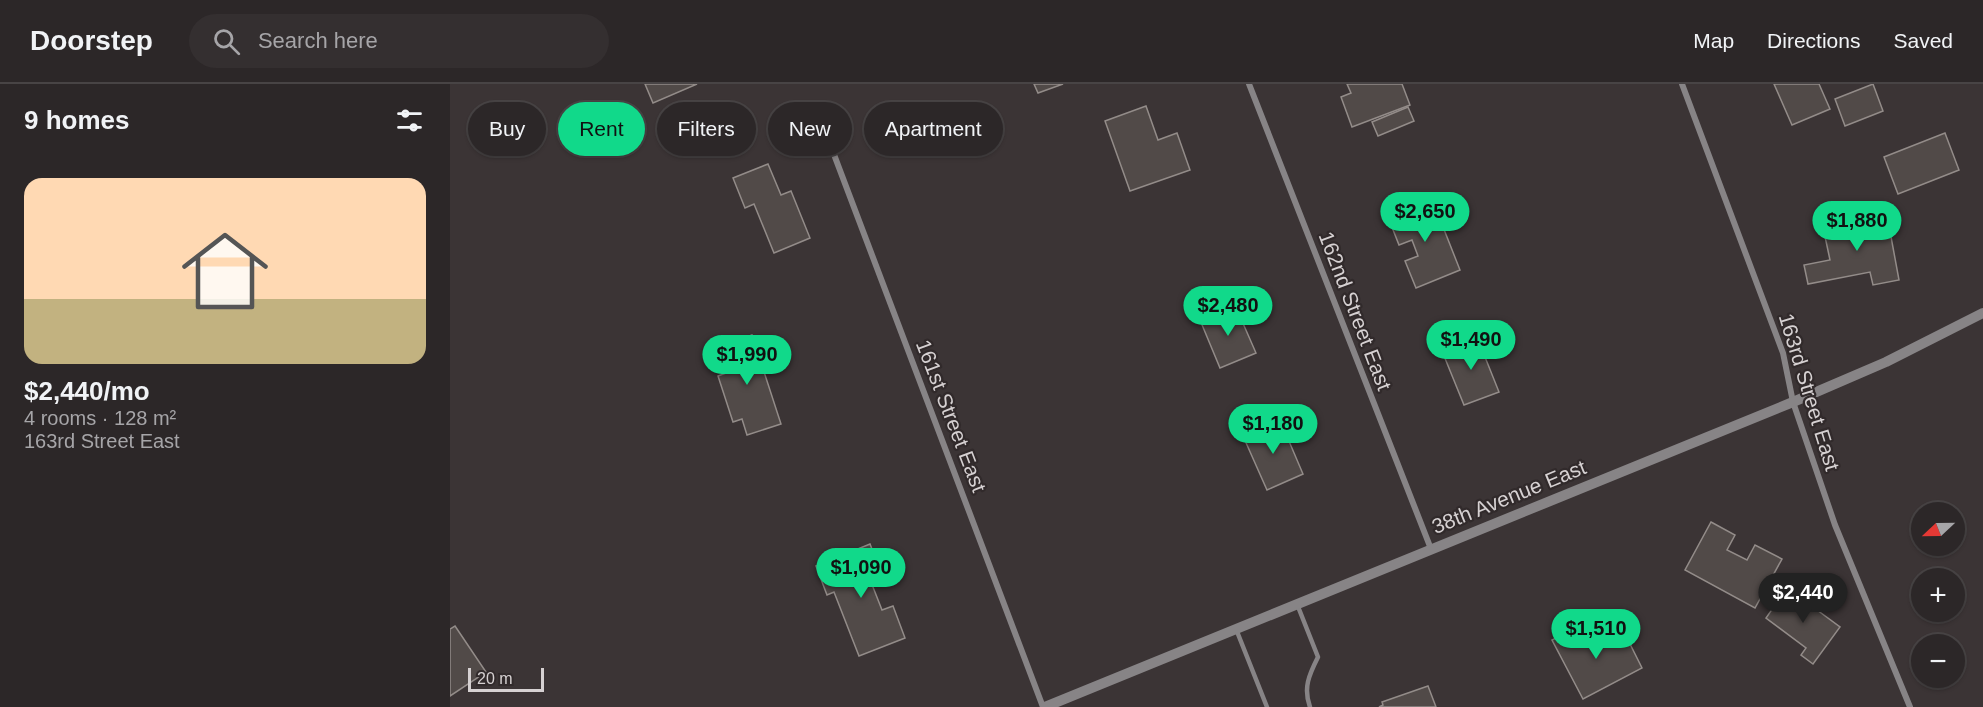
<!DOCTYPE html>
<meta charset="utf-8">
<style>
:root{--surface:#2c2728;--page:#342f30;--text:#f1f3f6;--muted:#a6a5a8;--line:#484445;--accent:#11d98a}
body{margin:0;font-family:Arial,sans-serif;background:var(--page);color:var(--text);height:100vh;display:flex;flex-direction:column;font-size:22px;white-space:nowrap}
*{box-sizing:border-box;margin:0}
p{font-size:20px;color:var(--muted)}
.icon{flex:none;width:33px;height:33px;fill:none;stroke:currentColor;stroke-width:2;stroke-linecap:round;stroke-linejoin:round}
.map{position:relative;flex:1;overflow:hidden}
.panel{display:flex;flex-direction:column;background:var(--surface);width:450px}
.panel>*{flex:none}
.top-card{position:absolute;left:18px;top:18px;width:570px;height:54px;display:flex;gap:12px}
.needle{width:39px;rotate:248deg}
.buttons{position:absolute;left:1461px;top:418px;display:grid;gap:12px}
.buttons a{display:grid;place-items:center;width:54px;height:54px;border-radius:50%;background:var(--surface);box-shadow:0 2px 4px #0004,0 0 0 2px var(--line);font-size:30px}
.scale{position:absolute;left:18px;bottom:15px;width:76px;box-sizing:border-box;padding-left:6px;border:3px solid #d6d1d2;border-top:0;font-size:16px;line-height:21px;white-space:nowrap;color:#d6d1d2;-webkit-text-stroke:4px #312a2b;paint-order:stroke}
.price{position:absolute;translate:-50% -51px;padding:0 14px;border-radius:21px;background:var(--accent);color:#111;font-size:20px;line-height:39px;filter:drop-shadow(0 2px 3px #0008)}
.price::after{content:'';position:absolute;left:50%;top:36px;width:18px;height:14px;margin-left:-9px;background:inherit;clip-path:polygon(0 0,100% 0,50% 100%)}
.price.active{background:#222;color:#fff}
ul{padding:0;list-style:none}
li{display:grid;align-content:center;gap:12px;height:318px;padding:0 24px}
li+li{border-top:2px solid var(--line)}
li span{display:grid;place-items:center;height:186px;border-radius:18px;color:#555}
li>.icon{margin-inline-start:auto}
span .icon{width:108px;height:108px;fill:#fffc;stroke-width:1}
li b{font-size:26px}
h2{display:flex;justify-content:space-between;align-items:center;height:72px;padding:0 24px;font-size:26px}
.chip{padding:0 21px;border-radius:27px;background:var(--surface);box-shadow:0 2px 4px #0004,0 0 0 2px var(--line);font-size:21px;line-height:54px}
.chip.active{background:var(--accent);color:#111}
header{display:flex;align-items:center;gap:36px;box-sizing:border-box;height:84px;padding:0 30px;background:var(--surface);border-bottom:2px solid var(--line)}
header strong{font-size:28px}
nav{display:flex;gap:33px;margin-inline-start:auto;font-size:21px}
.search{width:420px;height:54px;background:var(--page);display:flex;align-items:center;gap:15px;box-sizing:border-box;padding:0 21px;border-radius:33px;color:var(--muted);font-size:22px}
main{display:flex;flex:1;min-height:0}
.map>svg:first-child{display:block}
.building{fill:#514a48;stroke:#938c89;stroke-width:1.5}
.lines{fill:none;stroke-linecap:round;stroke-linejoin:round}
.service{stroke:#878486;stroke-width:4.5}
.minor{stroke:#878486;stroke-width:6}
.tertiary{stroke:#878486;stroke-width:10}
.labels{text-anchor:middle;stroke-width:4.5;stroke-linejoin:round;paint-order:stroke}
.street-label{font-size:21px;fill:#d6d1d2;stroke:#312a2b}
</style>
<header>
<strong>Doorstep</strong>
<div class="search"><svg class="icon" aria-label="search" viewBox="0 0 24 24"><circle cx="10" cy="10" r="6"/><path d="M15 15l6 6"/></svg>Search here</div>
<nav><a>Map</a><a>Directions</a><a>Saved</a></nav>
</header>
<main>
<section class="panel">
<h2>9 homes<svg class="icon" aria-label="filters" viewBox="0 0 24 24"><path d="M4 7h16M4 17h16"/><circle cx="9" cy="7" r="2"/><circle cx="15" cy="17" r="2"/></svg></h2>
<ul>
<li><span style="background:linear-gradient(#ffd9b3 65%,#c2b280 0)"><svg class="icon" aria-label="home" viewBox="0 0 24 24"><path d="M3 11l9-7 9 7M6 9v11h12V9"/></svg></span><div><b>$2,440/mo</b><p>4 rooms · 128 m²</p><p>163rd Street East</p></div></li>
</ul>
</section>
<div class="map">
<svg width="1533" height="623" viewBox="0 0 1533 623">
<rect width="100%" height="100%" fill="#3b3435"/>
<g class="building">
<path d="M195,0H247L203,19Z"/>
<path d="M584,0H613L588,9Z"/>
<path d="M897,0H952L960,21L902,43L891,13L901,9Z"/>
<path d="M1324,0H1369L1380,25L1342,41Z"/>
<path d="M1423,0L1433,27L1395,42L1385,15Z"/>
<path d="M54,22L66,49L38,61L26,34Z"/>
<path d="M696,22L708,56L727,49L740,86L680,107L655,37Z"/>
<path d="M958,23L964,37L928,52L922,38Z"/>
<path d="M1495,49L1509,86L1448,110L1434,73Z"/>
<path d="M318,80L331,111L341,107L360,154L324,169L304,120L295,124L283,94Z"/>
<path d="M982,115L1010,186L966,204L955,177L968,172L962,156L949,161L938,133Z"/>
<path d="M1437,131L1449,196L1423,201L1420,188L1358,200L1354,181L1380,176L1373,143Z"/>
<path d="M785,221L806,269L770,284L750,236Z"/>
<path d="M302,251L331,340L297,351L292,335L283,338L268,292L276,289L267,263Z"/>
<path d="M1027,253L1049,308L1014,321L992,267Z"/>
<path d="M830,336L853,390L817,406L793,352Z"/>
<path d="M1261,438L1285,451L1277,466L1297,476L1305,461L1332,475L1305,524L1235,486Z"/>
<path d="M420,460L433,493L421,498L432,526L443,522L455,554L409,572L384,508L377,511L366,482Z"/>
<path d="M1337,504L1390,543L1363,580L1351,571L1356,564L1316,534Z"/>
<path d="M1131,541L1142,562L1173,546L1192,584L1133,615L1102,556Z"/>
<path d="M5,542L36,588L0,612V545Z"/>
<path d="M978,602L986,623H929L933,621L932,618Z"/>
</g>
<g class="lines">
<g class="service">
<path d="M847,520L868,573C859,591 853,604 860,623"/>
<path d="M786,545L817,623"/>
</g>
<g class="minor">
<path d="M799,0L981,465"/>
<path d="M1232,0L1333,269L1343,318L1385,441L1460,623"/>
<path d="M377,52L593,623"/>
</g>
<path class="tertiary" d="M595,623L1343,318L1436,278L1533,229"/>
</g>
<g class="labels">
<g class="street-label">
<text transform="translate(905 227) rotate(69)" y="7">162nd Street East</text>
<text transform="translate(1359 308) rotate(73)" y="7">163rd Street East</text>
<text transform="translate(501 332) rotate(69)" y="7">161st Street East</text>
<text transform="translate(1059 413) rotate(-22)" y="7">38th Avenue East</text>
</g>
</g>
</svg>
<div class="buttons">
<a><svg class="needle" viewBox="-14 -14 28 28"><path d="M0-13l5 13h-10z" fill="#e53935"/><path d="M0 13l5-13h-10z" fill="#a6a5a8"/></svg></a>
<a>+</a>
<a>−</a>
</div>
<div class="scale">20 m</div>
<b class="price" style="left:975px;top:159px">$2,650</b>
<b class="price" style="left:1407px;top:168px">$1,880</b>
<b class="price" style="left:778px;top:253px">$2,480</b>
<b class="price" style="left:1021px;top:287px">$1,490</b>
<b class="price" style="left:297px;top:302px">$1,990</b>
<b class="price" style="left:823px;top:371px">$1,180</b>
<b class="price" style="left:411px;top:515px">$1,090</b>
<b class="price active" style="left:1353px;top:540px">$2,440</b>
<b class="price" style="left:1146px;top:576px">$1,510</b>
<div class="top-card">
<a class="chip">Buy</a>
<a class="chip active">Rent</a>
<a class="chip">Filters</a>
<a class="chip">New</a>
<a class="chip">Apartment</a>
</div>
</div>
</main>
